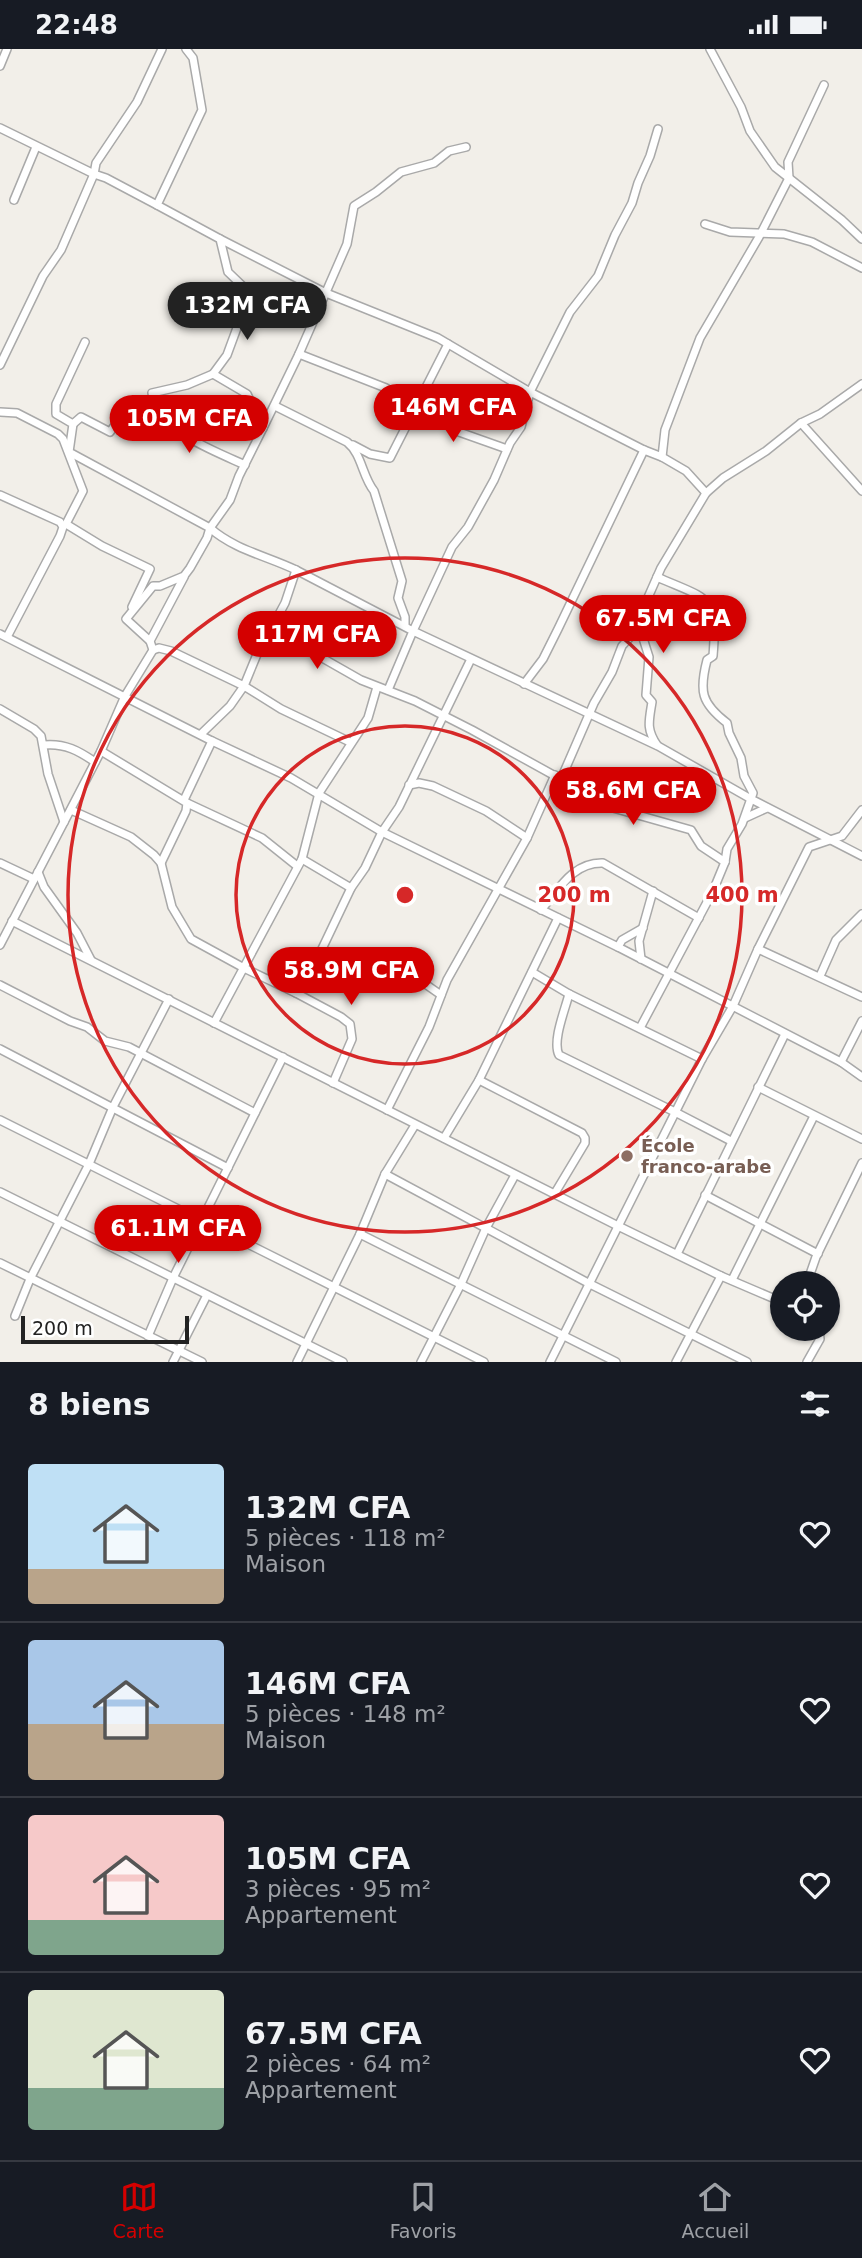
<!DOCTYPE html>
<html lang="fr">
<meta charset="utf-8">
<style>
:root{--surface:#171b24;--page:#242831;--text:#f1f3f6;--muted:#9ea1a6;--line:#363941;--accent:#d40000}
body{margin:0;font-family:"DejaVu Sans",sans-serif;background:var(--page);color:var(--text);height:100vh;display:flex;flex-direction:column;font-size:26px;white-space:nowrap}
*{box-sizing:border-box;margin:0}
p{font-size:23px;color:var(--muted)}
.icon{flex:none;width:38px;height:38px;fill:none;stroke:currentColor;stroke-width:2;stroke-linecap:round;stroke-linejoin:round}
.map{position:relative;height:1313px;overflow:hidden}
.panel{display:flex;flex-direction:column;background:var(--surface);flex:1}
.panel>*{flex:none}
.fabs{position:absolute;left:770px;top:1222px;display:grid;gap:14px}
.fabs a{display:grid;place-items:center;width:70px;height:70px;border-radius:50%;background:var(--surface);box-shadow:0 2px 5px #0004;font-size:35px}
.scale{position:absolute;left:21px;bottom:18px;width:168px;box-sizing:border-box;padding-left:7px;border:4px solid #222;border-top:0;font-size:19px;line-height:24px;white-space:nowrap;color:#222;-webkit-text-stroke:5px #fff;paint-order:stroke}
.price{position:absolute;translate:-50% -60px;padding:0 16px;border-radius:24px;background:var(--accent);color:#fff;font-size:23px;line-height:46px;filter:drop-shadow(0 2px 4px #0008)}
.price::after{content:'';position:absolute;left:50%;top:42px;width:21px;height:16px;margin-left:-10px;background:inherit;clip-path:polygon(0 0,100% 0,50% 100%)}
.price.on{background:#222;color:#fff}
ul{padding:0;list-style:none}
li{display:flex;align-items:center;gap:21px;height:175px;padding:0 28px}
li+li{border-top:2px solid var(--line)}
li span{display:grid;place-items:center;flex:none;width:196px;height:140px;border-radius:7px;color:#555}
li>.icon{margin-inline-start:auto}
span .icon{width:84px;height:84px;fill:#fffc;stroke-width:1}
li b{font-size:30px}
h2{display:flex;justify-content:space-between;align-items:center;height:84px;padding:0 28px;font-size:30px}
.status{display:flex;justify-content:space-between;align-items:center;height:49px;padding:0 35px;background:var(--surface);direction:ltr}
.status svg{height:19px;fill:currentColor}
.tabs{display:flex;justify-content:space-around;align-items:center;height:98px;border-top:2px solid var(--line);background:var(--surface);font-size:19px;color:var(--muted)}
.tabs a{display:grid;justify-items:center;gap:4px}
.tabs .on{color:var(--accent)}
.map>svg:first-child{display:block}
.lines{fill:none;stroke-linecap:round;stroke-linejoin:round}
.minor-casing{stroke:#a9a9a9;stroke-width:10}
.minor{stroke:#fff;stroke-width:7}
.ring{fill:none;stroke:#d62828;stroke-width:3.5}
.education-dot{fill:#8d6e63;stroke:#fff;stroke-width:2.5}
.labels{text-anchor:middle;stroke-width:7;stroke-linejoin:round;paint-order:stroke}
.education-label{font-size:18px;font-weight:bold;fill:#785e54;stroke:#fff;text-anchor:start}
.centre{fill:#d62828;stroke:#fff;stroke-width:3.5}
.ring-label{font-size:21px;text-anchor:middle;font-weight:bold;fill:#d62828;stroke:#fff;stroke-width:7;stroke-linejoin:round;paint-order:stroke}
</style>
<div class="status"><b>22:48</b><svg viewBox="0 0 49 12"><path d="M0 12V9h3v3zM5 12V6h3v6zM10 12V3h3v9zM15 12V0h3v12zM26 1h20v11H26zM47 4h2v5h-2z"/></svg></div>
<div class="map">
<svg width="862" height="1313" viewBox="0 0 862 1313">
<rect width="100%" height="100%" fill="#f2efe9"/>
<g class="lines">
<g class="minor-casing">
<g id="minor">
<path d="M710,0L741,58L750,82L775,118L842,171L862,190"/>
<path d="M0,17L7,0"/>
<path d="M0,79L94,125L61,201L43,227L0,316"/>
<path d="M14,151L36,98"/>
<path d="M157,156L106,129L94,125L96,114L137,53L162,0"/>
<path d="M705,175L730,183L784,185L812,193L862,219"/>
<path d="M220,190L326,244L438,289L530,343L570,263L598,227L615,186L632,154L638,134L650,107L658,80"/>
<path d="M85,293L56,355V365L73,375L69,403L210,479C235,501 267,507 296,521L285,554L278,567L267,581L244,637L230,657L201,685"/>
<path d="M299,305L386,339L459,383L507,400"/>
<path d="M275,357L347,393C362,405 362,427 374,442L402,532L398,549L405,568V577"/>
<path d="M0,363L17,364L58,385L63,390L83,442L66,475L102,497L150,520L132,558"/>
<path d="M157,363C180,389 214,402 245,416"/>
<path d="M801,374L862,442"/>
<path d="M73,375L81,368L110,383L129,357L147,366L157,363L152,344L187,336L213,325"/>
<path d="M263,379L299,305L347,195L354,157L376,143L401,123L434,114L449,102L466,98"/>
<path d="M353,396L370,405L390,409L448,295"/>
<path d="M662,408L644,401L530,343L521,378L510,394L494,431L468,478L452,498L413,582L658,697L751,750L862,807"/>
<path d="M706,444L686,422L662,408L665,381L700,289L759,188L789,129L788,113L824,36"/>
<path d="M0,446L60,473L63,478L60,487L7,588"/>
<path d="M296,521L413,582L388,641"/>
<path d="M267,581L289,590L361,631L415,652L472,681L613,759L691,781L701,797L725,813"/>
<path d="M0,585L212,692L291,729L382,783L618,898L841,1013L862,1028"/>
<path d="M150,592L126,570L153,537H160L184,527L190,519L207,489L210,479L230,451L239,427L263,379L247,345L213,325L227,306L241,268L253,247L228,223L220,190L157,156L202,61L193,9L186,0"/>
<path d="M153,601L159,599L171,602L244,637L281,660L350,693"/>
<path d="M524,635L543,610L558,580L644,401"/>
<path d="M0,660L34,680L41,687L48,725L64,773"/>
<path d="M44,696C65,694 79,702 95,713"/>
<path d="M657,696C646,680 649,672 652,653L646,646L649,608L642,586V562L661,519L706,444L723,429L766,402L801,374L820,365L862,335"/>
<path d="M101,702L187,754L186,762L161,814"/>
<path d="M561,730L594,654L612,623L622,597L632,586L641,581"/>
<path d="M409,736L419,734L433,737L486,762L527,789"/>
<path d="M184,751L212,692"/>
<path d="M187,754L262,789L297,817"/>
<path d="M71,761L131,788L154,806L161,814L172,858L191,890L244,919L296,944"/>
<path d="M745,769L767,759"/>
<path d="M302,810L351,839"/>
<path d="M0,814L34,830"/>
<path d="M38,823L44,838L77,884L91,911"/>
<path d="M541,861C559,840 573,813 603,814L699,869"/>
<path d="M12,872L618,1177L721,1227L782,1253"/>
<path d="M0,896L101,702L125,647L153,601L150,592L184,528"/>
<path d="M618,898L622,891L643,879"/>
<path d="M758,900L862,948"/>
<path d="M641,910L639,892L653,842"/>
<path d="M398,916L441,946"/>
<path d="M532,923L569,945L702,1010"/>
<path d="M820,927L836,891L862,865"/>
<path d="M0,936L70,972L87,978L105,992L129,998L255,1064"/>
<path d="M569,945C565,961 552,992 559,1006L675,1063L731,1092"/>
<path d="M214,974L302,810L319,744L368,669L377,638"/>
<path d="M640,979L713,842L725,813L727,800L742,775L753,744L744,727L741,709L729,684L727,674C701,654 699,642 707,611L713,607C718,545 709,551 657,528"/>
<path d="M0,1000L228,1119"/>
<path d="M841,1013L862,972"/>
<path d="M479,1031L582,1084L585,1089V1094L555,1144"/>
<path d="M333,1034L352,990L350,975L341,968L296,944L311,923L351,839L365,819L382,783L399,758L471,610"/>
<path d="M758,1038L862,1090"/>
<path d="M387,1061L429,978L447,931L527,789L555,726"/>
<path d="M0,1071L484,1313"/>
<path d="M444,1089L479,1031L558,869"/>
<path d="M385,1125L590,1235L747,1313"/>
<path d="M0,1143L343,1313"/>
<path d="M705,1146L818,1205"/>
<path d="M360,1185L616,1313"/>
<path d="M677,1205L785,985"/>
<path d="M0,1214L202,1313"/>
<path d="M732,1231L814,1067"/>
<path d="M807,1234L816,1208L862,1114"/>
<path d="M15,1267L30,1230L89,1115L113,1058L169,950"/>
<path d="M148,1287L173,1229L283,1008"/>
<path d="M173,1313L207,1246"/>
<path d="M297,1313L360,1185L385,1125L415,1076"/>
<path d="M421,1313L461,1235L486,1179L515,1126"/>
<path d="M550,1313L702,1010L733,957L758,900L809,798L842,787L862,761"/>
<path d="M676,1313L721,1227"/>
<path d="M807,1313L820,1290L819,1279"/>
</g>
</g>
<use href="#minor" class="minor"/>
</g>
<g class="ring">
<circle cx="405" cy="846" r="169"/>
<circle cx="405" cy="846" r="337"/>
</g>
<circle class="education-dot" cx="627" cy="1107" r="7"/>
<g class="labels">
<g class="education-label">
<text x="641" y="1103">École<tspan x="641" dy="21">franco-arabe</tspan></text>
</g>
</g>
<circle cx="405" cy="846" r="10" class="centre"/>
<g class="ring-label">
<text x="574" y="853">200 m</text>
<text x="742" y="853">400 m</text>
</g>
</svg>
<div class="fabs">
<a><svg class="icon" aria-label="locate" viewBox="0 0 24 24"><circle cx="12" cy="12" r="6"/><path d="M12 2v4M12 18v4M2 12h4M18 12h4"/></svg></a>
</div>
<div class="scale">200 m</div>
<b class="price on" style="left:247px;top:293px">132M CFA</b>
<b class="price" style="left:453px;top:395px">146M CFA</b>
<b class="price" style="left:189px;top:406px">105M CFA</b>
<b class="price" style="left:663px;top:606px">67.5M CFA</b>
<b class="price" style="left:317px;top:622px">117M CFA</b>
<b class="price" style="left:633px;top:778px">58.6M CFA</b>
<b class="price" style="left:351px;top:958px">58.9M CFA</b>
<b class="price" style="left:178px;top:1216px">61.1M CFA</b>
</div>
<section class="panel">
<h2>8 biens<svg class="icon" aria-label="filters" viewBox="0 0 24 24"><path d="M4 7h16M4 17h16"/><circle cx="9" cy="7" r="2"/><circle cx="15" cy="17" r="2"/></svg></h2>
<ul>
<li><span style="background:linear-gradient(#bfe0f5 75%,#b9a48a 0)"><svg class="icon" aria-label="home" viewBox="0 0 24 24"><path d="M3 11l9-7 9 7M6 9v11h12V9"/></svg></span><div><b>132M CFA</b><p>5 pièces · 118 m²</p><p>Maison</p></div><svg class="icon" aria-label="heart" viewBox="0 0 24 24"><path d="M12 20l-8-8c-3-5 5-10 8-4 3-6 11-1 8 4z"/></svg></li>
<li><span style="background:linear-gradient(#a9c7e8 60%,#b9a48a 0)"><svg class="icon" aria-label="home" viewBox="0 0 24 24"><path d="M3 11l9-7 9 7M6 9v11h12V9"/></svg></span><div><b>146M CFA</b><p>5 pièces · 148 m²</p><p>Maison</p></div><svg class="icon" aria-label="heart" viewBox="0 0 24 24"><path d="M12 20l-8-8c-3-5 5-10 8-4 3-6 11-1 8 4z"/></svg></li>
<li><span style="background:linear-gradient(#f6c9c9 75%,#7fa58c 0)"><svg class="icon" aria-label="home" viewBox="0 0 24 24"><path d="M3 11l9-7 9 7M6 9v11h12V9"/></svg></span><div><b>105M CFA</b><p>3 pièces · 95 m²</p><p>Appartement</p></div><svg class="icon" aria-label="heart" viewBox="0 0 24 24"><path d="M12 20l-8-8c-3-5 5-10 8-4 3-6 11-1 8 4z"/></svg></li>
<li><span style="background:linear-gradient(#dfe7d0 70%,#7fa58c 0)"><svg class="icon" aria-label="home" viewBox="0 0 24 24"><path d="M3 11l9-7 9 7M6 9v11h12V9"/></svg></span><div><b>67.5M CFA</b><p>2 pièces · 64 m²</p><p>Appartement</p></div><svg class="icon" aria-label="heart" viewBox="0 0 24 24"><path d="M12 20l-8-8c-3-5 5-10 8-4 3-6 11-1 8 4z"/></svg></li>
</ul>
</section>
<nav class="tabs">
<a class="on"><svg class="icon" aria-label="map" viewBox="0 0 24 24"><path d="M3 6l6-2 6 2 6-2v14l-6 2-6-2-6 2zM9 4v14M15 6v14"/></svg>Carte</a>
<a><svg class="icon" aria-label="saved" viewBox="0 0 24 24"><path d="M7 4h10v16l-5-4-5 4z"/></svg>Favoris</a>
<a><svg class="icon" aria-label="home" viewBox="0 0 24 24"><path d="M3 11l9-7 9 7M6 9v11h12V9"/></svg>Accueil</a>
</nav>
